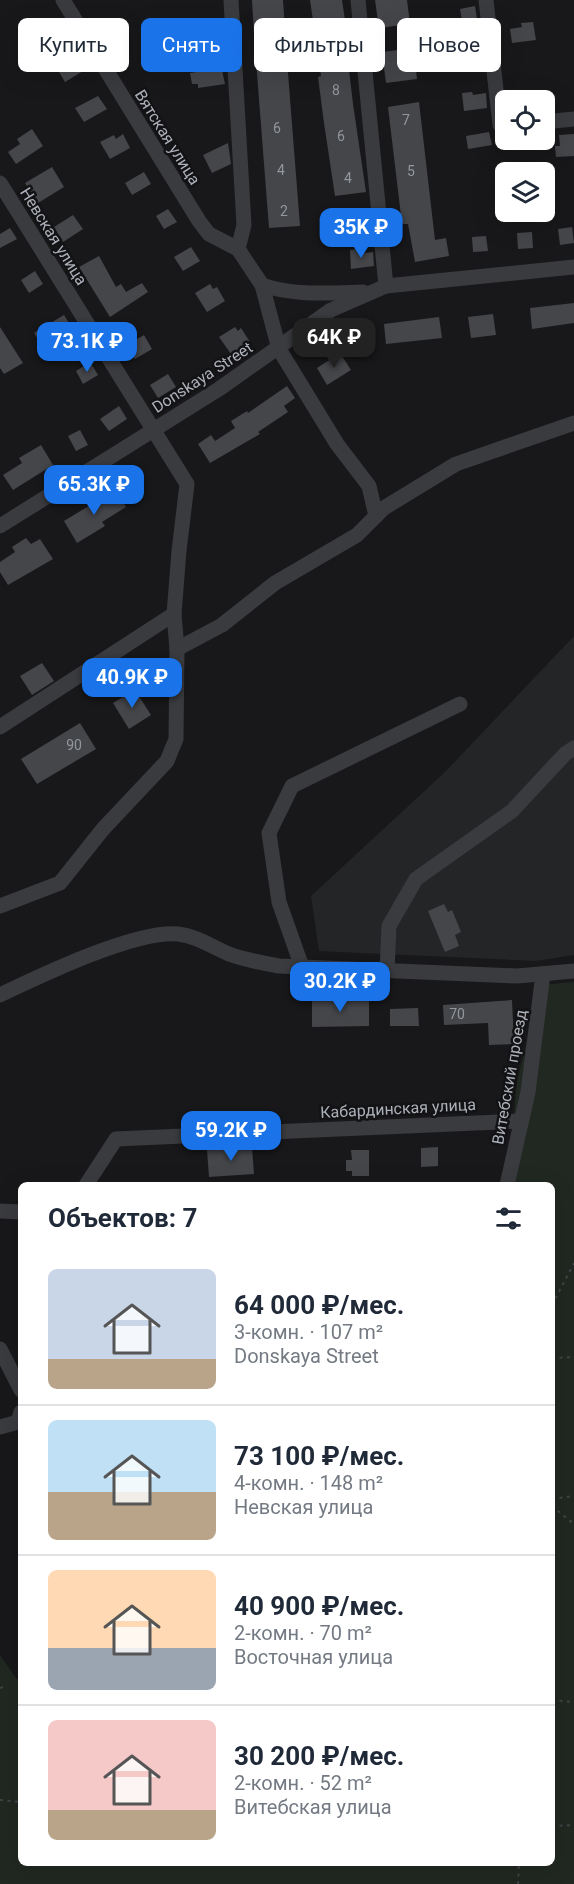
<!DOCTYPE html>
<html lang="ru">
<meta charset="utf-8">
<style>
:root{--surface:#fff;--page:#f2f2f3;--text:#1f2937;--muted:#747a83;--line:#e0e1e3;--accent:#1a73e8}
body{margin:0;font-family:Roboto,sans-serif;background:var(--page);color:var(--text);height:100vh;display:flex;flex-direction:column;font-size:22px;white-space:nowrap}
*{box-sizing:border-box;margin:0}
p{font-size:20px;color:var(--muted)}
.icon{flex:none;width:33px;height:33px;fill:none;stroke:currentColor;stroke-width:2;stroke-linecap:round;stroke-linejoin:round}
.map{position:relative;flex:1;overflow:hidden}
.panel{position:absolute;left:18px;top:1182px;width:537px;height:684px;display:flex;flex-direction:column;background:var(--surface);border-radius:9px;box-shadow:0 6px 24px #0002}
.panel>*{flex:none}
.guide{position:absolute;left:18px;top:18px;width:538px;height:54px;display:flex;gap:12px}
.buttons{position:absolute;left:495px;top:90px;display:grid;gap:12px}
.buttons a{display:grid;place-items:center;width:60px;height:60px;border-radius:9px;background:var(--surface);box-shadow:0 6px 24px #0002;font-size:30px}
.price{position:absolute;translate:-50% -51px;padding:0 14px;border-radius:12px;background:var(--accent);color:#fff;font-size:20px;line-height:39px;filter:drop-shadow(0 2px 3px #0008)}
.price::after{content:'';position:absolute;left:50%;top:36px;width:18px;height:14px;margin-left:-9px;background:inherit;clip-path:polygon(0 0,100% 0,50% 100%)}
.price.current{background:#222;color:#fff}
ul{padding:0;list-style:none}
li{display:flex;align-items:center;gap:18px;height:150px;padding:0 30px}
li+li{border-top:2px solid var(--line)}
li span{display:grid;place-items:center;flex:none;width:168px;height:120px;border-radius:9px;color:#555}
li>.icon{margin-inline-start:auto}
span .icon{width:72px;height:72px;fill:#fffc;stroke-width:1}
li b{font-size:26px}
h2{display:flex;justify-content:space-between;align-items:center;height:72px;padding:0 30px;font-size:26px}
.chip{padding:0 21px;border-radius:9px;background:var(--surface);box-shadow:0 6px 24px #0002;font-size:21px;line-height:54px}
.chip.current{background:var(--accent);color:#fff}
.map>svg:first-child{display:block}
.built{fill:#242527}
.green{fill:#212821}
.building{fill:#45464a}
.lines{fill:none;stroke-linecap:round;stroke-linejoin:round}
.path{stroke:#404246;stroke-width:2;stroke-dasharray:3 4.5;stroke-linecap:butt}
.minor{stroke:#3a3b3f;stroke-width:15}
.labels{text-anchor:middle;stroke-width:5;stroke-linejoin:round;paint-order:stroke}
.number-label{font-size:14px;fill:#92969d}
.street-label{font-size:16px;fill:#acb0b9;stroke:#131315}
</style>
<div class="map">
<svg width="574" height="1884" viewBox="0 0 574 1884">
<rect width="100%" height="100%" fill="#18181a"/>
<path class="built" d="M574,636V955L536,961L319,951L311,896L444,773Z"/>
<path class="green" d="M574,982V1884H0V1655L16,1678L21,1681V1863H552V1185H508L517,1081L541,985Z"/>
<g class="building">
<path d="M252,0H283L285,30L254,34Z"/>
<path d="M310,0H342L351,61H348L353,104L366,192L335,196L324,123L318,77L321,76Z"/>
<path d="M375,0H407L410,24L379,28Z"/>
<path d="M475,6L477,19L462,21L460,9Z"/>
<path d="M218,18L221,37L215,38L225,84L198,88V84H192L190,73L197,72L195,66L203,64L200,40H196L193,22Z"/>
<path d="M52,20L60,33L41,45L33,32Z"/>
<path d="M533,22L536,40L512,43L510,29L522,27L521,23Z"/>
<path d="M285,35L300,226L269,228L255,48Z"/>
<path d="M413,48L417,79L386,83L382,52Z"/>
<path d="M74,57L83,71L65,82L56,67Z"/>
<path d="M472,92L473,95L486,93L487,108L464,111L462,93Z"/>
<path d="M98,96L107,109L84,122L75,108Z"/>
<path d="M419,102L435,240L446,238L449,256L415,262L408,224H402L388,107Z"/>
<path d="M32,129L43,146L16,164L8,152L20,144L17,139Z"/>
<path d="M489,132L492,145L468,149L466,136Z"/>
<path d="M123,134L130,148L110,159L100,142L114,135L116,139Z"/>
<path d="M574,134V156L556,157L555,146H560L559,135Z"/>
<path d="M228,143L231,164L212,173L203,155Z"/>
<path d="M52,167L64,187L38,203L25,183Z"/>
<path d="M144,172L151,184L132,195L125,183Z"/>
<path d="M168,209L177,222L164,229L156,216Z"/>
<path d="M73,215L83,229L63,242L54,227Z"/>
<path d="M572,227L574,243L560,245L558,229Z"/>
<path d="M10,228L17,239L0,248V234Z"/>
<path d="M532,232L533,248L518,249L517,233Z"/>
<path d="M486,236L488,251L473,252L472,237Z"/>
<path d="M191,247L200,261L183,271L174,257Z"/>
<path d="M363,248L364,253L373,252L374,266L351,269L350,250Z"/>
<path d="M99,256L116,287L121,284L126,292L142,283L148,292L110,317L79,267Z"/>
<path d="M35,271L43,284L29,293L21,280Z"/>
<path d="M210,284L213,289L217,287L225,301L207,312L195,293Z"/>
<path d="M574,303V323L532,329L530,308Z"/>
<path d="M493,314L496,335L471,338L468,317Z"/>
<path d="M64,315L72,328L42,346L34,333Z"/>
<path d="M439,317L442,338L386,344L384,324Z"/>
<path d="M0,327L23,363L4,374L0,368Z"/>
<path d="M235,327L238,331L241,328L250,342L231,354L219,337Z"/>
<path d="M144,335L152,349L135,359L127,345Z"/>
<path d="M340,353L351,370L327,385L317,368Z"/>
<path d="M90,362L98,375L83,384L76,371Z"/>
<path d="M168,374L176,387L158,398L150,385Z"/>
<path d="M287,386L295,398L284,406L288,412L258,432L260,434L210,463L198,444L211,435L215,441L235,428L231,421L247,411L248,413Z"/>
<path d="M119,406L127,419L109,431L100,419Z"/>
<path d="M80,430L88,445L76,451L68,436Z"/>
<path d="M41,445L53,465L13,490L3,475L22,463L19,458Z"/>
<path d="M115,490L126,507L102,522L105,526L77,543L64,521Z"/>
<path d="M26,538L31,544L40,539L53,559L8,585L0,572V562L15,552L12,547Z"/>
<path d="M42,663L54,681L32,695L20,676Z"/>
<path d="M135,690L151,715L129,729L113,703Z"/>
<path d="M80,723L96,749L37,784L21,759Z"/>
<path d="M444,904L448,912L452,910L461,932L455,935L459,946L445,952L428,911Z"/>
<path d="M369,998V1026L312,1027V999Z"/>
<path d="M512,1000L514,1044L489,1045L488,1023L444,1025L443,1005Z"/>
<path d="M418,1008L419,1026H390V1009Z"/>
<path d="M252,1147L254,1174L209,1177L207,1150Z"/>
<path d="M438,1147V1166L421,1167V1148Z"/>
<path d="M351,1150H369V1176H352V1171H346V1160H352Z"/>
</g>
<g class="lines">
<g class="path">
<path d="M552,1305L574,1263"/>
<path d="M552,1358L574,1357"/>
<path d="M552,1499L574,1496"/>
<path d="M552,1506L574,1524"/>
<path d="M0,1688L6,1686"/>
<path d="M552,1700L574,1702"/>
<path d="M0,1800L21,1802"/>
<path d="M552,1826L574,1825"/>
<path d="M518,1884L519,1863"/>
</g>
<g class="minor">
<path d="M63,0L199,221L209,234L238,249L262,285L279,349L337,444L369,486L376,516"/>
<path d="M231,0L244,225L238,249"/>
<path d="M358,0L386,286"/>
<path d="M486,0L500,125H506"/>
<path d="M544,122L574,119"/>
<path d="M0,183L187,484L179,551L174,614L177,649L176,739L167,761L103,829L60,883L0,906"/>
<path d="M262,285C295,296 328,293 363,292"/>
<path d="M0,526L219,389L331,310L386,286L574,267"/>
<path d="M177,649L222,625L275,583L357,535L384,508L456,464L574,423"/>
<path d="M0,727L174,614"/>
<path d="M302,967L279,902L269,833L292,786L460,704"/>
<path d="M387,971L389,926L416,879L512,811L565,754L574,748"/>
<path d="M0,995C40,976 135,930 178,934C197,936 212,947 229,954C245,960 262,963 279,966L517,976L574,971"/>
<path d="M86,1185L116,1139L521,1121"/>
<path d="M507,1185L528,1092L543,974"/>
<path d="M0,1211L21,1212"/>
<path d="M0,1349L21,1390"/>
<path d="M0,1427L18,1422L21,1412"/>
</g>
</g>
<g class="labels">
<g class="number-label">
<text x="336" y="95">8</text>
<text x="406" y="125">7</text>
<text x="277" y="133">6</text>
<text x="341" y="141">6</text>
<text x="281" y="175">4</text>
<text x="411" y="176">5</text>
<text x="348" y="183">4</text>
<text x="284" y="216">2</text>
<text x="74" y="750">90</text>
<text x="457" y="1019">70</text>
</g>
<g class="street-label">
<text transform="translate(168 137) rotate(58)" y="6">Вятская улица</text>
<text transform="translate(54 236) rotate(58)" y="6">Невская улица</text>
<text transform="translate(202 377) rotate(-33)" y="6">Donskaya Street</text>
<text transform="translate(509 1077) rotate(-80)" y="6">Витебский проезд</text>
<text transform="translate(398 1108) rotate(-3)" y="6">Кабардинская улица</text>
</g>
</g>
</svg>
<div class="buttons">
<a><svg class="icon" aria-label="locate" viewBox="0 0 24 24"><circle cx="12" cy="12" r="6"/><path d="M12 2v4M12 18v4M2 12h4M18 12h4"/></svg></a>
<a><svg class="icon" aria-label="layers" viewBox="0 0 24 24"><path d="M12 4l9 5-9 5-9-5zM3 14l9 5 9-5"/></svg></a>
</div>
<b class="price" style="left:361px;top:259px">35K ₽</b>
<b class="price current" style="left:334px;top:369px">64K ₽</b>
<b class="price" style="left:87px;top:373px">73.1K ₽</b>
<b class="price" style="left:94px;top:516px">65.3K ₽</b>
<b class="price" style="left:132px;top:709px">40.9K ₽</b>
<b class="price" style="left:340px;top:1013px">30.2K ₽</b>
<b class="price" style="left:231px;top:1162px">59.2K ₽</b>
<div class="guide">
<a class="chip">Купить</a>
<a class="chip current">Снять</a>
<a class="chip">Фильтры</a>
<a class="chip">Новое</a>
</div>
<section class="panel">
<h2>Объектов: 7<svg class="icon" aria-label="filters" viewBox="0 0 24 24"><path d="M4 7h16M4 17h16"/><circle cx="9" cy="7" r="2"/><circle cx="15" cy="17" r="2"/></svg></h2>
<ul>
<li><span style="background:linear-gradient(#c9d6e8 75%,#b9a48a 0)"><svg class="icon" aria-label="home" viewBox="0 0 24 24"><path d="M3 11l9-7 9 7M6 9v11h12V9"/></svg></span><div><b>64 000 ₽/мес.</b><p>3-комн. · 107 m²</p><p>Donskaya Street</p></div></li>
<li><span style="background:linear-gradient(#bfe0f5 60%,#b9a48a 0)"><svg class="icon" aria-label="home" viewBox="0 0 24 24"><path d="M3 11l9-7 9 7M6 9v11h12V9"/></svg></span><div><b>73 100 ₽/мес.</b><p>4-комн. · 148 m²</p><p>Невская улица</p></div></li>
<li><span style="background:linear-gradient(#ffd9b3 65%,#9aa5b1 0)"><svg class="icon" aria-label="home" viewBox="0 0 24 24"><path d="M3 11l9-7 9 7M6 9v11h12V9"/></svg></span><div><b>40 900 ₽/мес.</b><p>2-комн. · 70 m²</p><p>Восточная улица</p></div></li>
<li><span style="background:linear-gradient(#f6c9c9 75%,#b9a48a 0)"><svg class="icon" aria-label="home" viewBox="0 0 24 24"><path d="M3 11l9-7 9 7M6 9v11h12V9"/></svg></span><div><b>30 200 ₽/мес.</b><p>2-комн. · 52 m²</p><p>Витебская улица</p></div></li>
</ul>
</section>
</div>
